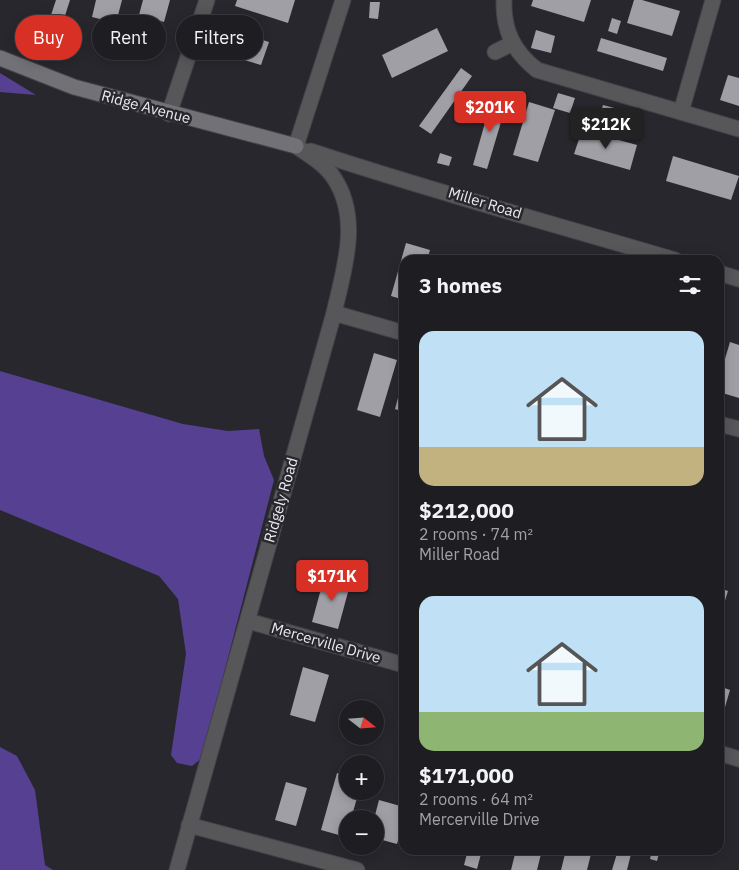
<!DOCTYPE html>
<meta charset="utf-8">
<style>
:root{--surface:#1e1d22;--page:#26262a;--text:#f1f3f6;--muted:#a1a2a5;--line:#3c3b40;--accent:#d93025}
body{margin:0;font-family:"IBM Plex Sans",sans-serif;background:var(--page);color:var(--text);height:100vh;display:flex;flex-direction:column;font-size:19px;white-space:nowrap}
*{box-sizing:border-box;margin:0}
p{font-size:16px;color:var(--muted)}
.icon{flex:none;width:28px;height:28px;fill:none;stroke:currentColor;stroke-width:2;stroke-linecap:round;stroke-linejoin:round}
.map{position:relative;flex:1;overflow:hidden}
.drawer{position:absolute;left:399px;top:255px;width:325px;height:600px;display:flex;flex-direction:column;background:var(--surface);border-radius:15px;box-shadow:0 2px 12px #0003,0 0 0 1px var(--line)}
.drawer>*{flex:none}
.hud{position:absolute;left:15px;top:15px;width:309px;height:45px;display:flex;gap:10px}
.needle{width:32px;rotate:107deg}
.fabs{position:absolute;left:339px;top:700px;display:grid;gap:10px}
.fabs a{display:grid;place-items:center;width:45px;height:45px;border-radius:50%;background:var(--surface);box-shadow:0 2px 12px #0003,0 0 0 1px var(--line);font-size:25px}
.price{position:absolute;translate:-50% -42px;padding:0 11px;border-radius:5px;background:var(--accent);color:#fff;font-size:16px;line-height:32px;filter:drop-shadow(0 1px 2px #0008)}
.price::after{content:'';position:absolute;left:50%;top:30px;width:15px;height:11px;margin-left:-8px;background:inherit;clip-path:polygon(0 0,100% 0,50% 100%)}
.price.selected{background:#222;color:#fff}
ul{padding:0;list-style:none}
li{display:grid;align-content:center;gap:10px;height:265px;padding:0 20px}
li span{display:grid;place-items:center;height:155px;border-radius:15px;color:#555}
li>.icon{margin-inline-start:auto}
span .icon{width:90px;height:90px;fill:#fffc;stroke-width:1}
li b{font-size:21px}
h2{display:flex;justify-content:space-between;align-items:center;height:60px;padding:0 20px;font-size:21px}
.pill{padding:0 18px;border-radius:22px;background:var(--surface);box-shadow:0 2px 12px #0003,0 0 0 1px var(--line);font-size:18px;line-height:45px}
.pill.selected{background:var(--accent);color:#fff}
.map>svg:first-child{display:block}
.forest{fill:#554091}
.building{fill:#a09fa6}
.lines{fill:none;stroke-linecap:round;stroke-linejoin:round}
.street-casing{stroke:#434248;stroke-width:17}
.secondary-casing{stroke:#434248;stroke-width:17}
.street{stroke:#57575a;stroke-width:15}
.secondary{stroke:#727176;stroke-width:15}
.labels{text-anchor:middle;stroke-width:5;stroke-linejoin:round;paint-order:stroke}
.street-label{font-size:15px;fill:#eae9ed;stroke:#28272d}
</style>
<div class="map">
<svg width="739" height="870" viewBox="0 0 739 870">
<rect width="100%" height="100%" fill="#28272d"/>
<g class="forest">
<path d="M0,73L36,95L0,92Z"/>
<path d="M0,371L183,424L228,431L259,429L264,456L274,480L202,758L192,766L177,763L171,755L186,654L178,599L159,576L0,510Z"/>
<path d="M0,747L17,756L35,790L45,865L53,870H0Z"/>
</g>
<g class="building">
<path d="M56,0H70L63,22L50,18Z"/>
<path d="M96,0H122L116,23L92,17Z"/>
<path d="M143,0H170L164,22L139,15Z"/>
<path d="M237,0H295L288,23L235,6Z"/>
<path d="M533,0H591L584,22L531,6Z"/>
<path d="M634,0H642L680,11L672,36L627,23Z"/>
<path d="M370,2H380L378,19L369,18Z"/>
<path d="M612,18L621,21L617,34L608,31Z"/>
<path d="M98,21L108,23L106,31L96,29Z"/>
<path d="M70,22L77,25L73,35L66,32Z"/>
<path d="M118,26L127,29L123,42L114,39Z"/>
<path d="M437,28L448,51L392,78L382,55Z"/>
<path d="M228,29L269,42L261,65L221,53Z"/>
<path d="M536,30L555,36L551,53L531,48Z"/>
<path d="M601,38L667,58L663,71L597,51Z"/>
<path d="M461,68L472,76L431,134L419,126Z"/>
<path d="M728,75L739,78V106L720,100Z"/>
<path d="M558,93L575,98L570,113L553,108Z"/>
<path d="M492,98L507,102L487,169L473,165Z"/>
<path d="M529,102L555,110L538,162L513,155Z"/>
<path d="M603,105L622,110L616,128L598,122Z"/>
<path d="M582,130L637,145L630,170L574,154Z"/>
<path d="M440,153L452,157L449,166L437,163Z"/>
<path d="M673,156L739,176L731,200L666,181Z"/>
<path d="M406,243L430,250L427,260H404V300L391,296Z"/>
<path d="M730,342L739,345V398L719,392V379Z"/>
<path d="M374,353L397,360L380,417L357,410Z"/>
<path d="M403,379H404V412L395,409Z"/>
<path d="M325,574L351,581L338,629L312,622Z"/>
<path d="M719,588L728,591L721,613L719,612Z"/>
<path d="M303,667L329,675L315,722L290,715Z"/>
<path d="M719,686L730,690L723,714L719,713Z"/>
<path d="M337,773L348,776V791H359L351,819H348L346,837L321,830Z"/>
<path d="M286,782L307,788L296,826L275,820Z"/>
<path d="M379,800L404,807V818L397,844L375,838L374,819Z"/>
<path d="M468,850H482L477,869L464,865Z"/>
<path d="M516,850H542L537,870H511Z"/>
<path d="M566,850H592L587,870H561Z"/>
<path d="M618,850H632L627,870H612Z"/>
<path d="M652,850H660L657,861L650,859Z"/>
</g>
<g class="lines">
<g class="street-casing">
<g id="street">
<path d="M504,0C503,30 513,51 537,70L739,129"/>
<path d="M495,52L511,44"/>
<path d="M681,112L713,0"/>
<path d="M169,114L207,0"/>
<path d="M296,146L343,0"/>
<path d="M311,151C431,191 554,224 675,260"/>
<path d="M719,273L739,279"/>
<path d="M334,313L404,333"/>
<path d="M719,424L739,429"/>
<path d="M248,621L404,665"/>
<path d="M719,753L739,759"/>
<path d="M189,825L357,870"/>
<path d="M177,870L334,313C344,269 361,219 334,178C325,164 309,155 296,146"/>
</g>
</g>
<g class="secondary-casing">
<path id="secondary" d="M0,58L74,87L296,146"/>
</g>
<use href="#street" class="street"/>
<use href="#secondary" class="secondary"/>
</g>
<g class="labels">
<g class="street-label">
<text transform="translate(146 107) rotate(15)" y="5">Ridge Avenue</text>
<text transform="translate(485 203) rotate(17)" y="5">Miller Road</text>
<text transform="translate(281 500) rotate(-74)" y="5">Ridgely Road</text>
<text transform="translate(326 643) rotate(16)" y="5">Mercerville Drive</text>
</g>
</g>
</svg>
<div class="fabs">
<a><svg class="needle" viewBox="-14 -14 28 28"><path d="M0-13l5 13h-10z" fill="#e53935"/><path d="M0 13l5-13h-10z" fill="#a1a2a5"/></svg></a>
<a>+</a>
<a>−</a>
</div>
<b class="price" style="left:490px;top:133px">$201K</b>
<b class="price selected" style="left:606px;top:150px">$212K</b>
<b class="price" style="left:332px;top:602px">$171K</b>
<div class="hud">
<a class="pill selected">Buy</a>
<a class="pill">Rent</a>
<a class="pill">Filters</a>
</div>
<section class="drawer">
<h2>3 homes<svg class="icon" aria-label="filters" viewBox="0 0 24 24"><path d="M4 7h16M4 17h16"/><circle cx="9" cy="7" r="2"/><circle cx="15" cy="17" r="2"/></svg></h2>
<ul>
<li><span style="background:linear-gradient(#bfe0f5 75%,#c2b280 0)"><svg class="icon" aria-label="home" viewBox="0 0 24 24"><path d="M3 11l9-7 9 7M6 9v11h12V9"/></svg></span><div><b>$212,000</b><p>2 rooms · 74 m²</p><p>Miller Road</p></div></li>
<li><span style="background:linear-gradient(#bfe0f5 75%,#8fb573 0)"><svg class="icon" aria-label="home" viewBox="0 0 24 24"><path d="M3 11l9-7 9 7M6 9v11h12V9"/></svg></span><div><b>$171,000</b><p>2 rooms · 64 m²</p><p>Mercerville Drive</p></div></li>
</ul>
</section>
</div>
